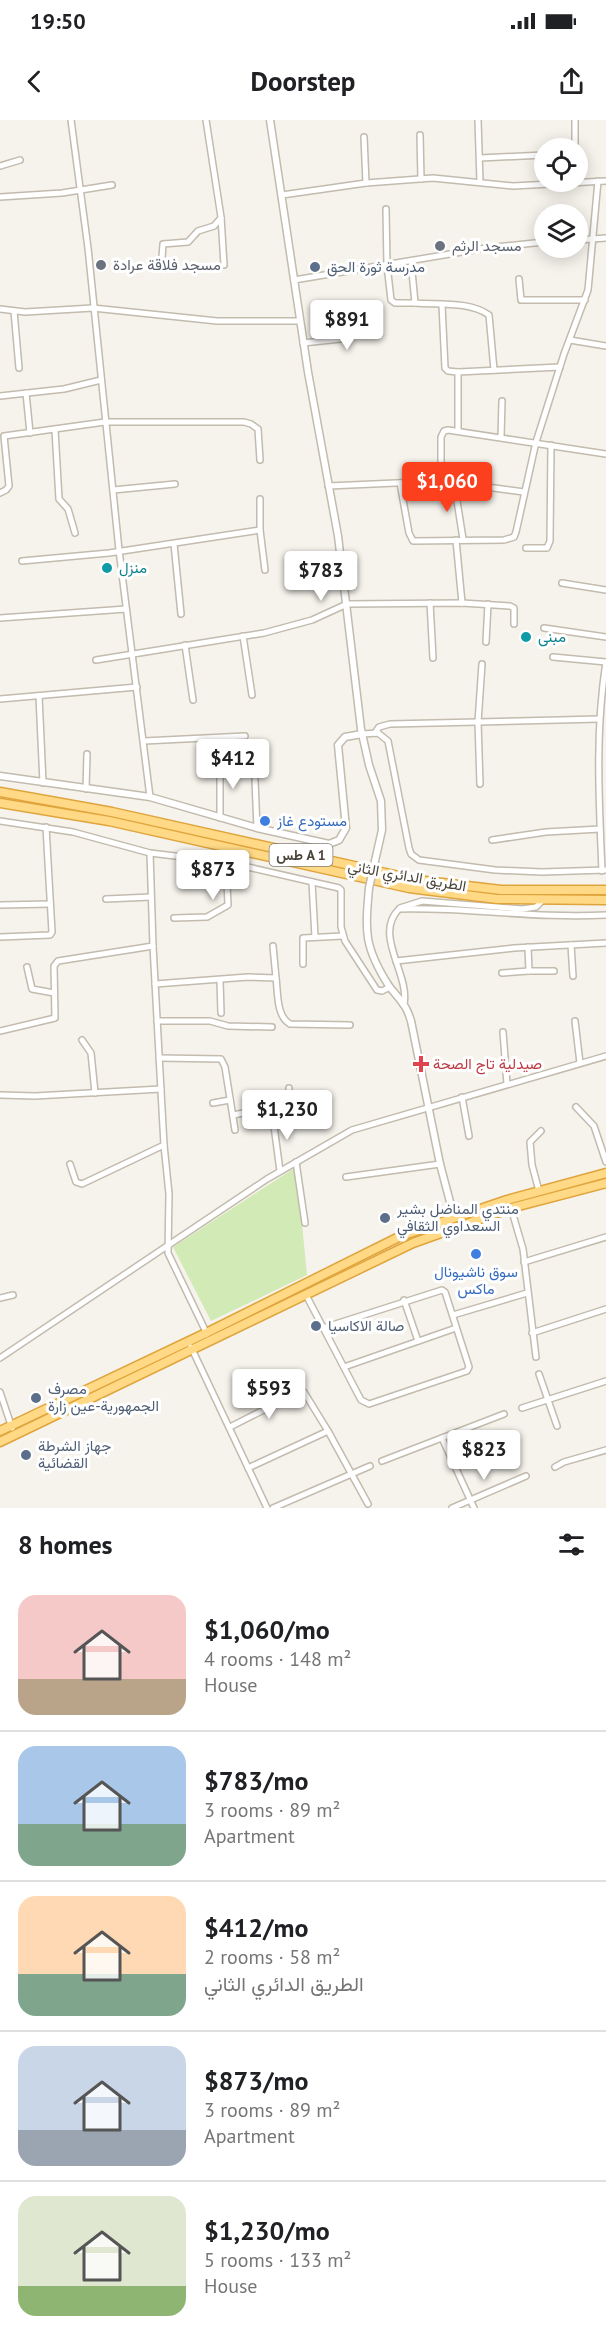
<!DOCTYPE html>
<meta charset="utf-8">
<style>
:root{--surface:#fff;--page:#f2f2f2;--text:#202124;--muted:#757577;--line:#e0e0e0;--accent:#fc3f1d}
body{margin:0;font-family:"PT Sans",Vazirmatn,sans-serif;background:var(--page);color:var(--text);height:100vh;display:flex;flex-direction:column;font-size:22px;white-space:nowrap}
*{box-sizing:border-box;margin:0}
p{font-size:20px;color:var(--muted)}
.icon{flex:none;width:33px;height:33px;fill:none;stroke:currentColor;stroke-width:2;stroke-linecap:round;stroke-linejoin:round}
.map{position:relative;height:1388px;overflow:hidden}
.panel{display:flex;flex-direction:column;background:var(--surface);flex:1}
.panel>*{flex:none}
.tools{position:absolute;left:534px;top:18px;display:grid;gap:12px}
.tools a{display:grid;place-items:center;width:54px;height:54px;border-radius:50%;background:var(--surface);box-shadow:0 3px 15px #0003;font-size:30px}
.price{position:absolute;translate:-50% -51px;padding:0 14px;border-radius:6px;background:#fff;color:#222;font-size:20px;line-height:39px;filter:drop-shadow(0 2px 3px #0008)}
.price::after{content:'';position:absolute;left:50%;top:36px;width:18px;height:14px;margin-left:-9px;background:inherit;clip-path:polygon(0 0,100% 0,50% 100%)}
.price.on{background:var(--accent);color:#fff}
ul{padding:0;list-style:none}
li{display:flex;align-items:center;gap:18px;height:150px;padding:0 18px}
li+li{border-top:2px solid var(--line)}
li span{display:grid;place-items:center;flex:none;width:168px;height:120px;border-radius:18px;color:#555}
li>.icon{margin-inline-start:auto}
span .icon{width:72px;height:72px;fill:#fffc;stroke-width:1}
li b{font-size:26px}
h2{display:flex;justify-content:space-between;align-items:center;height:72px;padding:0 18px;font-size:26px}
.status{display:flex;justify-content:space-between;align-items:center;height:42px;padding:0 30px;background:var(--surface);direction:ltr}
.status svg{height:16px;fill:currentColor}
header{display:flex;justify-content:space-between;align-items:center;height:78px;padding:0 18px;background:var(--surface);font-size:27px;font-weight:700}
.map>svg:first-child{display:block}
.green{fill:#d2eab5}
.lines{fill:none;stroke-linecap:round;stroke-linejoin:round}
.minor-casing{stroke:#c2bbae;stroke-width:8}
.tertiary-casing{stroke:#c2bbae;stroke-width:9}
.trunk-casing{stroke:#e0a43c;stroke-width:11}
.minor{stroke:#fff;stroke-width:5}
.tertiary{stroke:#fff;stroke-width:6}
.trunk{stroke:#ffd985;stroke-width:8}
.tertiary-bridge-casing{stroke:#c2bbae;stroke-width:9;stroke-linecap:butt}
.tertiary-bridge{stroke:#fff;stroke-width:6}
.worship-dot{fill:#6b7280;stroke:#fff;stroke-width:2}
.service-dot{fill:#5c6f8a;stroke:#fff;stroke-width:2}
.culture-dot{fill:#0f9aa8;stroke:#fff;stroke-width:2}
.shop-dot{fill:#3f7fe0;stroke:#fff;stroke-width:2}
.health-dot{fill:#e0444e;stroke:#fff;stroke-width:2}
.labels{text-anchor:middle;stroke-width:6;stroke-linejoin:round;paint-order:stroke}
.shield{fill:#fff;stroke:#817c74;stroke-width:1.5}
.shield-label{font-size:14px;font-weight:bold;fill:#4b4439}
.worship-label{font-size:15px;fill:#5b616d;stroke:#fff;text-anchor:start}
.service-label{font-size:15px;fill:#4e5e75;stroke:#fff;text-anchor:start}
.culture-label{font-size:15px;fill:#0d838f;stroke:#fff;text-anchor:start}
.shop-label{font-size:15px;fill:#366cbe;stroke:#fff;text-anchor:start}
.street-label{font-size:15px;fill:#4b4439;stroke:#fff}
.health-label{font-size:15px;fill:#be3a42;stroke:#fff;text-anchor:start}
</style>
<div class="status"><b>19:50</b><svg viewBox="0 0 49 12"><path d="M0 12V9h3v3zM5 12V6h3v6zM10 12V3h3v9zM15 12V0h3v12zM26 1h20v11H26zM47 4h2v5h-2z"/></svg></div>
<header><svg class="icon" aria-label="back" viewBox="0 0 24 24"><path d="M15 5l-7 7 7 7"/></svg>Doorstep<svg class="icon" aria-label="share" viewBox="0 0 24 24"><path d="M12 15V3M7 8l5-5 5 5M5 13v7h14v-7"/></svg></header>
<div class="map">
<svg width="606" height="1388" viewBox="0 0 606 1388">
<rect width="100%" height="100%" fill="#f6f3ec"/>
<path class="green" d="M293,1049L297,1052L307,1155L211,1201L173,1127Z"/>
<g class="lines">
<g class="minor-casing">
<g id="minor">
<path d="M71,0L88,128L119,430L150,677"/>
<path d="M206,0L221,97L224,145"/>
<path d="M478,0L480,62"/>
<path d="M575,0V28"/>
<path d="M420,15L421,59"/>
<path d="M364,17L366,63"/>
<path d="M480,38L544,35"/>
<path d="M0,46L20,40"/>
<path d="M282,75L366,63L433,58L513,66L606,61"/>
<path d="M0,77L62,73L112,65"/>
<path d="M386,89L387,145L391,180L395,183H415"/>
<path d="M578,120L606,118"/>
<path d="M162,138L163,124L188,122L198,111L214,106L221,98"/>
<path d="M411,141L415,183C438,185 469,181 489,195L494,250"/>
<path d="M519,159L521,180H585"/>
<path d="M294,160L486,128L544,122"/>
<path d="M442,185L445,248L448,251L458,252"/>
<path d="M0,189L25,192L93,188L217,201H300"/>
<path d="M14,191L19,248"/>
<path d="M570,220L606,226"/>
<path d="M303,223L350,218C358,210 356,195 368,189"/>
<path d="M26,273L30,313"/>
<path d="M0,276L64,269L101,260"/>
<path d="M55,310L59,379L68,389L75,413"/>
<path d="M458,311V252L560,247"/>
<path d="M501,317L502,281"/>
<path d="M441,361V317L444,311L448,310L606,334"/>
<path d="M454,362L463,419"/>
<path d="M400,363L409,413L413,421L504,420L514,417L516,412L536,322L564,234L588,170L598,61"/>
<path d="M328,366L441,361L524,372"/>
<path d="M113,370L175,364"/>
<path d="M0,373L6,370L9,366L4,316L105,302H244L251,304L258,309L260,340"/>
<path d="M260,379V410L265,450"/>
<path d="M456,420L462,483"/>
<path d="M174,424L181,494"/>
<path d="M526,428H547L550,421L551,325"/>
<path d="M22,441L109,433L260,410"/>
<path d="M562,463L606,470"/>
<path d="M430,483L433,538"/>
<path d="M0,498L126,489"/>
<path d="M544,508L606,517"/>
<path d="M243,516L252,575"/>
<path d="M486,522L488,484"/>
<path d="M185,525L193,580"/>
<path d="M553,537L606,542"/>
<path d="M96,540L264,513L312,500L347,484L462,483L510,486L514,488V504"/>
<path d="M39,576L43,663"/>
<path d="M0,579L137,567"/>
<path d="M375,613L379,607L390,604L599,599"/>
<path d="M362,614L378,613L388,621L409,728L411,734L419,740L495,750L542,752L606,750"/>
<path d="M144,621L245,616"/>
<path d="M255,660L257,708"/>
<path d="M480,664L478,602L482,544"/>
<path d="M86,669L87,634"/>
<path d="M220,698V640"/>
<path d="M0,701L73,712L150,733L226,742L339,768L341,770V807L345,821L377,870L382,871L390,867"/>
<path d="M492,720L546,712L600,709"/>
<path d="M150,733L153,826L164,1025L169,1074L168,1133L207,1214"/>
<path d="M602,751C599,680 595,612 606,542"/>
<path d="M312,762L315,817"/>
<path d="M106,779L151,777"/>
<path d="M0,785L50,784"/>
<path d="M400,788L422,781L522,789L536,787L542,781"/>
<path d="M174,798L207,797L228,785L226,742"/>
<path d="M0,817L50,815L52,812L46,707"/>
<path d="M571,825L573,856"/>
<path d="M528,827L529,851H554"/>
<path d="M396,841L514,828L606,823"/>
<path d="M303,844V818L343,816"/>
<path d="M27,847L32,869L54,873"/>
<path d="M502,853L529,851"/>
<path d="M276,858C278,872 276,896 290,904L350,905"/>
<path d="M220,860L221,893"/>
<path d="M155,864L248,857L276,858L273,826"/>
<path d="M404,884C410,854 373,815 399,789C468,787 536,799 606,795"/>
<path d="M157,901H210L228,906L272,907"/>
<path d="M575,901L580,943"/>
<path d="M0,911L55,898L54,846L58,841L153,826"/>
<path d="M503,912L507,964"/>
<path d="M82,920L91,933L95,973"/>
<path d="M159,938L221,939L225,947L235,1010"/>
<path d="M0,975L35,976L161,969"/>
<path d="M462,977L469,1016"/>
<path d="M213,983L230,980"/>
<path d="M576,987L594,1006L606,1042"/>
<path d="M233,995L254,991L259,997L275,1003"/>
<path d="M296,1042L305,1103"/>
<path d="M70,1044L76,1062L82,1064L164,1025"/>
<path d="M280,1051L274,1006L281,989L289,979V968"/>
<path d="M346,1057L440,1044"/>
<path d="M539,1071L532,1045L530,1022L541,1011"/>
<path d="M511,1088L523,1129L536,1237"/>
<path d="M524,1142L606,1117"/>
<path d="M306,1175L361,1280L369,1284L467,1251L469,1247L445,1172L442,1170L323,1208"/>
<path d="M0,1178L13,1175"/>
<path d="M404,1180L418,1221"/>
<path d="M453,1195L527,1173"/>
<path d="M532,1213L606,1189"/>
<path d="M191,1227L267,1388"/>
<path d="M0,1238L267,1059L352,1010L606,936"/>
<path d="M344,1247L456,1208"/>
<path d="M539,1254L557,1306"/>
<path d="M0,1272L12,1308"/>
<path d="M522,1288L606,1261"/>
<path d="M230,1307L301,1271L304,1272L328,1311L368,1384"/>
<path d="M442,1318L474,1388"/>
<path d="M382,1341L504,1294"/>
<path d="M555,1347L564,1342L606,1330"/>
<path d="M248,1348L328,1311"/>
<path d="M273,1388L370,1346"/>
<path d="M452,1388L526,1356"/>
</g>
</g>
<g class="tertiary-casing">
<g id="tertiary">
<path d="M270,0L308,252L338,416L361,609L369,645L381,681L382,710L375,741"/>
<path d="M0,656L150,677L257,708L329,724L339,720L346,708L338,625L345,617L362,614"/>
<path d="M369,768C365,812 364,827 389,866C393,872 399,877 403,884C407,888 409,895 411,901L440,1044L454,1097"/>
</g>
</g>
<g class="trunk-casing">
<g id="trunk">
<path d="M0,672L112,692L417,760L501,770H606"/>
<path d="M0,683L109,701L409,768L497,779L606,780"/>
<path d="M0,1311L206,1213L401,1116L507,1080L606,1053"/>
<path d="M0,1322L413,1123L511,1088L606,1063"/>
</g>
</g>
<use href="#minor" class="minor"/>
<use href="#tertiary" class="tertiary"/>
<use href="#trunk" class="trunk"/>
<g class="tertiary-bridge-casing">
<path id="tertiary-bridge" d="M369,768L375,741"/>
</g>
<use href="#tertiary-bridge" class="tertiary-bridge"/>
</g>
<g class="worship-dot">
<circle cx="440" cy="126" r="6"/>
<circle cx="101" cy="145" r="6"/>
</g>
<g class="service-dot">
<circle cx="315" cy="147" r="6"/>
<circle cx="385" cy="1098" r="6"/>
<circle cx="316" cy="1206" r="6"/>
<circle cx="36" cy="1278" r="6"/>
<circle cx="26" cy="1335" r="6"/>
</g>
<g class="culture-dot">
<circle cx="107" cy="448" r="6"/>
<circle cx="526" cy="517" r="6"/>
</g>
<g class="shop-dot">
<circle cx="265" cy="701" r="6"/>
<circle cx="476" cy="1134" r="6"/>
</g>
<path class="health-dot" d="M418 935h6v6h6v6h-6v6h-6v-6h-6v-6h6z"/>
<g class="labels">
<rect class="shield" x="269.5" y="724" width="63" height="22" rx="4.5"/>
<g class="shield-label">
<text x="301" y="740">طس A 1</text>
</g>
<g class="worship-label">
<text x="452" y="131">مسجد الرثم</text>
<text x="113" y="150">مسجد فلاقة عرادة</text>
</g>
<g class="service-label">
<text x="327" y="152">مدرسة ثورة الحق</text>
<text x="397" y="1094">منتدي المناضل بشير<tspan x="397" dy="17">السعداوي الثقافي</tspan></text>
<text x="328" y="1211">صالة الاكاسيا</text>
<text x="48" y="1274">مصرف<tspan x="48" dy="17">الجمهورية-عين زارة</tspan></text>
<text x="38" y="1331">جهاز الشرطة<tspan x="38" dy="17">القضائية</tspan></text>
</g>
<g class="culture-label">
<text x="119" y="453">منزل</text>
<text x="538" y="522">مبنى</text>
</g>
<g class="shop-label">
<text x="277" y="706">مستودع غاز</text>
<text x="476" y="1157" text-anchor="middle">سوق ناشيونال<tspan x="476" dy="17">ماكس</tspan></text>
</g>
<g class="street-label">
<text transform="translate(407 756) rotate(10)" y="5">الطريق الدائري الثاني</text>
</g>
<g class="health-label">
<text x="433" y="949">صيدلية تاج الصحة</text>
</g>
</g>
</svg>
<div class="tools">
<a><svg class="icon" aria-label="locate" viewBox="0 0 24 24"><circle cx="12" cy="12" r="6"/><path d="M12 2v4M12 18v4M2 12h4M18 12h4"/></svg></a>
<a><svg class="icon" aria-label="layers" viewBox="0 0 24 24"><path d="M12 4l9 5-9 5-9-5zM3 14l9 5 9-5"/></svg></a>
</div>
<b class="price" style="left:347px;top:231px">$891</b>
<b class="price on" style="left:447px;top:393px">$1,060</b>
<b class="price" style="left:321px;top:482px">$783</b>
<b class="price" style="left:233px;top:670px">$412</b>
<b class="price" style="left:213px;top:781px">$873</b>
<b class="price" style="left:287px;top:1021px">$1,230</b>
<b class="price" style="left:269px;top:1300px">$593</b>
<b class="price" style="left:484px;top:1361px">$823</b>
</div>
<section class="panel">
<h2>8 homes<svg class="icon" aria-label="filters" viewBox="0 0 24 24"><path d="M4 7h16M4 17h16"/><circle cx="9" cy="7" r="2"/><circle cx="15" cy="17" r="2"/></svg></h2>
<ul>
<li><span style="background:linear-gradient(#f6c9c9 70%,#b9a48a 0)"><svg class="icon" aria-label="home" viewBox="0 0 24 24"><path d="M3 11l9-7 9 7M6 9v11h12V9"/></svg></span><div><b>$1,060/mo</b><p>4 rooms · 148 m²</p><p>House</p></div></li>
<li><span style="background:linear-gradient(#a9c7e8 65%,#7fa58c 0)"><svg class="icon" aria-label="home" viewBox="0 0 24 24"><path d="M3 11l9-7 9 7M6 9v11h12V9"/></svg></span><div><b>$783/mo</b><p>3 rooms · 89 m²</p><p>Apartment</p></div></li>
<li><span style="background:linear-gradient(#ffd9b3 65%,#7fa58c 0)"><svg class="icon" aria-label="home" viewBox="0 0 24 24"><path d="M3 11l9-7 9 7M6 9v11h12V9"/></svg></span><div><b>$412/mo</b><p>2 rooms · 58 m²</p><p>الطريق الدائري الثاني</p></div></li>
<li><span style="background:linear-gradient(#c9d6e8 70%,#9aa5b1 0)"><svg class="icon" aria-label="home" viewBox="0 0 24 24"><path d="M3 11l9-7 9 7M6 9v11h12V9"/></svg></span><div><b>$873/mo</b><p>3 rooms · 89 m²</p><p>Apartment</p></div></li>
<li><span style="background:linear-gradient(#dfe7d0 75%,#8fb573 0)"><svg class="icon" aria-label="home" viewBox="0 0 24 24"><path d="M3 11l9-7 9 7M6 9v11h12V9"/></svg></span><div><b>$1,230/mo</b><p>5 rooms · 133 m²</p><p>House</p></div></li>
</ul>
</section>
